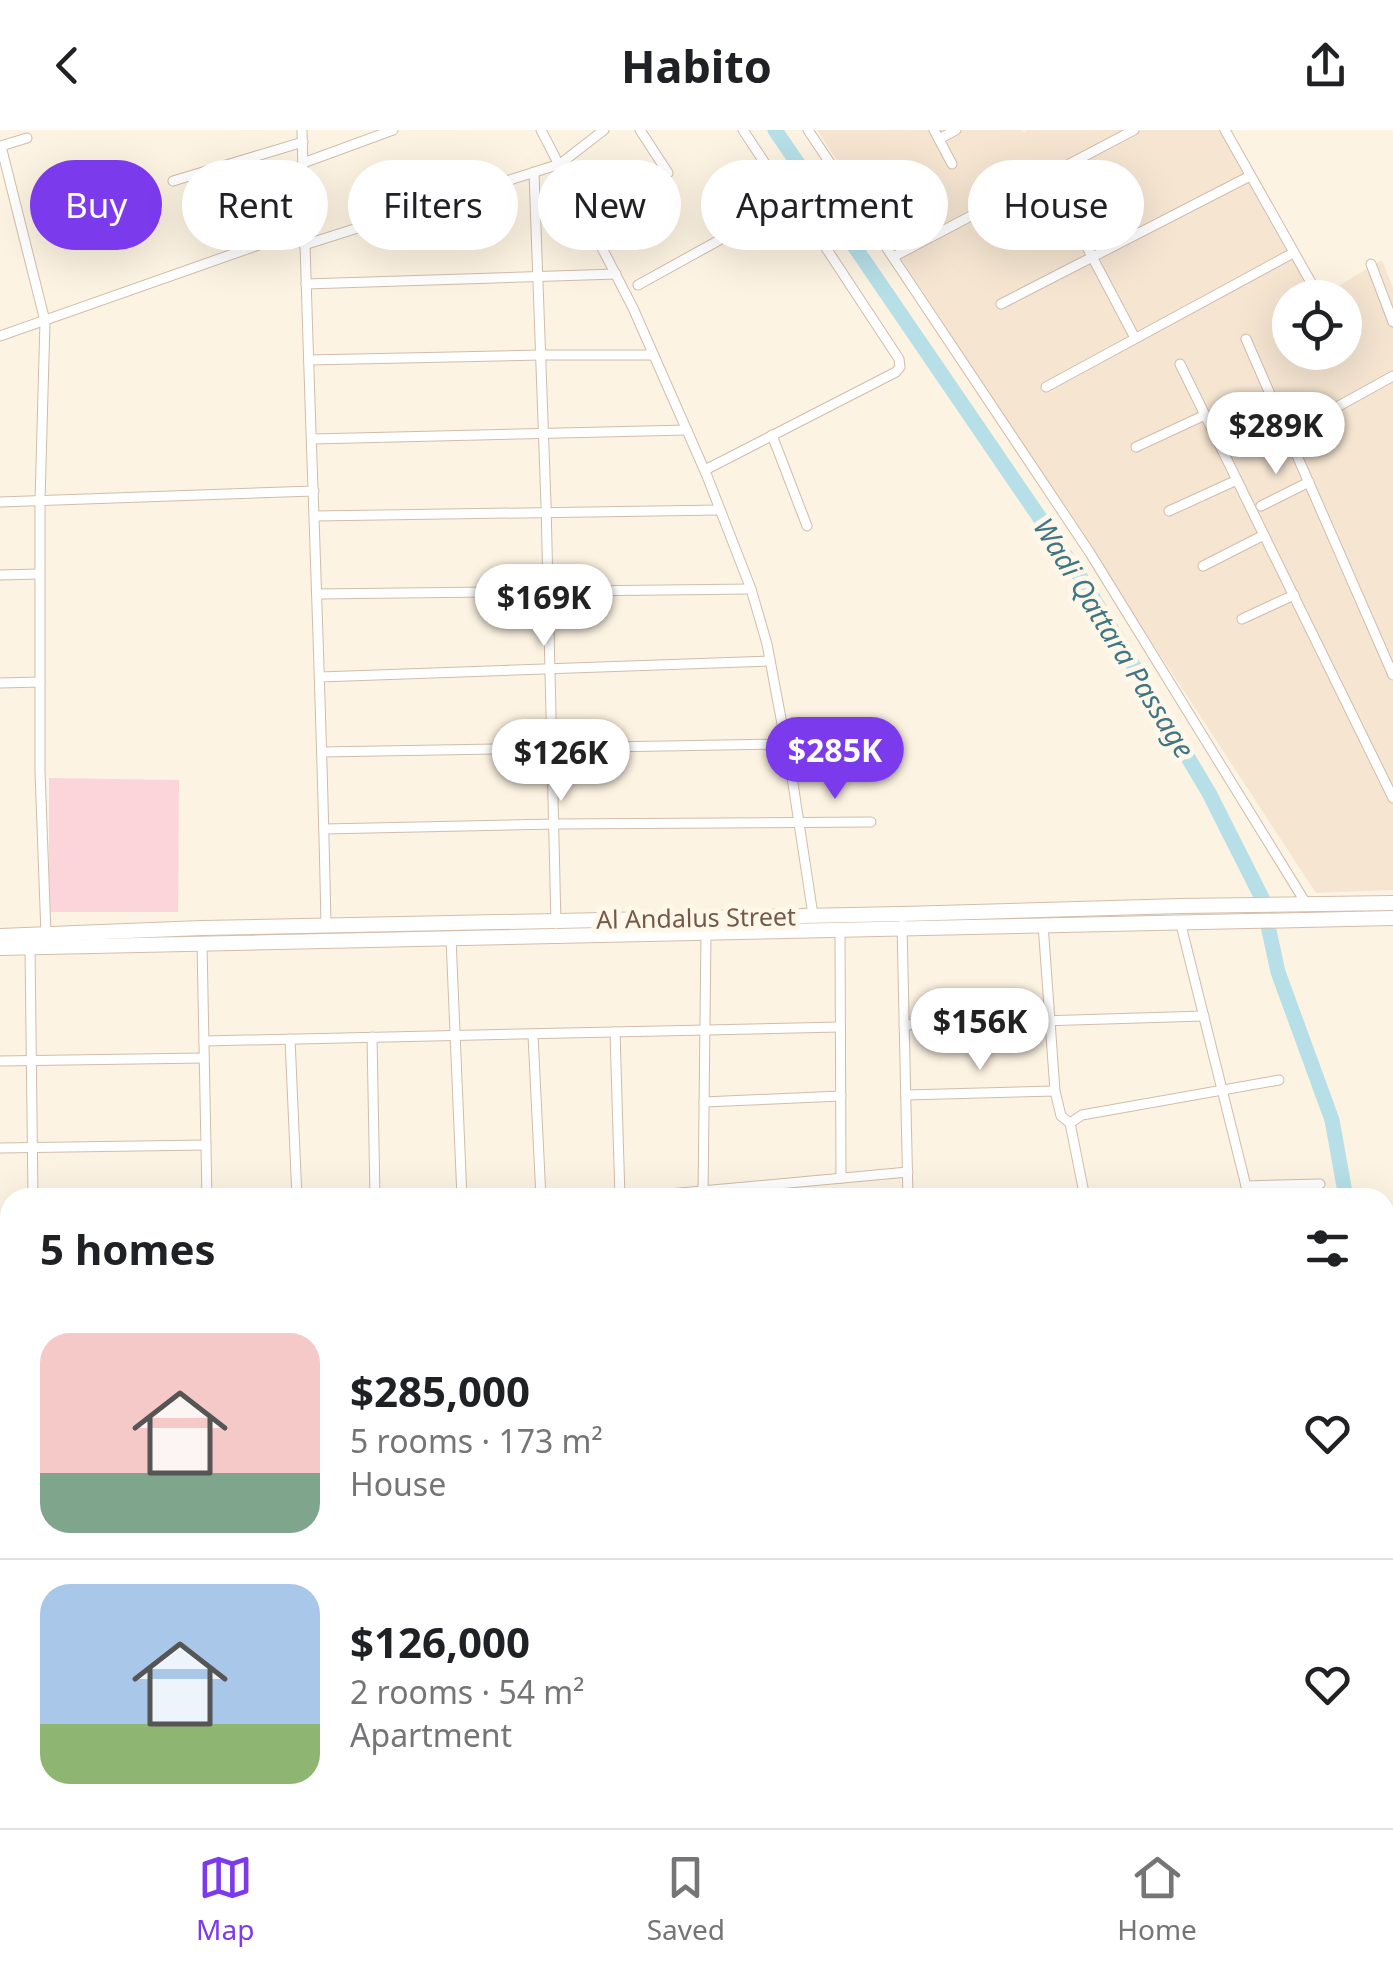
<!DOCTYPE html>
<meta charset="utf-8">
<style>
:root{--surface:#fff;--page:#f2f2f2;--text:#202124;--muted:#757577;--line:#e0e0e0;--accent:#7c3aed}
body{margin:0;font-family:"Noto Sans",sans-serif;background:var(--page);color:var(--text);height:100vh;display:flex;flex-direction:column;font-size:38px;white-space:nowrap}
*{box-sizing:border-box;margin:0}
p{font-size:32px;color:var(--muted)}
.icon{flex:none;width:55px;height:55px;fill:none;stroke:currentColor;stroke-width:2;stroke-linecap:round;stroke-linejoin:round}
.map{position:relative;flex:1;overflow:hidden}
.drawer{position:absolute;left:0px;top:1058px;width:1395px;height:642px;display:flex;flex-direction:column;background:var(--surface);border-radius:30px 30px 0 0;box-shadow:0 10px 40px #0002}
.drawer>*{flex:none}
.banner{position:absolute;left:30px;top:30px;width:1335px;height:90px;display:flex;gap:20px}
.buttons{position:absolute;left:1272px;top:150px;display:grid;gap:20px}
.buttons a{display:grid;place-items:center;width:90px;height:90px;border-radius:50%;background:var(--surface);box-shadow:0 10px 40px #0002;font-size:50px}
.price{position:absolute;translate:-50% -85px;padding:0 22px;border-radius:35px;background:#fff;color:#222;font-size:32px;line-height:65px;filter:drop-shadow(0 2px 5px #0008)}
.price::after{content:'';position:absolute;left:50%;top:60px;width:30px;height:22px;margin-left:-15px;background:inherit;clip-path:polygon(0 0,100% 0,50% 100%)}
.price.selected{background:var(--accent);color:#fff}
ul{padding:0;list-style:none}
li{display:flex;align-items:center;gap:30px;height:250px;padding:0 40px}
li+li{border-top:2px solid var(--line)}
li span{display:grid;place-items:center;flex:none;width:280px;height:200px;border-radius:30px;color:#555}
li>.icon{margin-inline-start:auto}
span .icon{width:120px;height:120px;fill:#fffc;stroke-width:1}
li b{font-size:42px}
h2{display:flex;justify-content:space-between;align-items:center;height:120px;padding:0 40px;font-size:42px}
.chip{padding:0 35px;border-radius:45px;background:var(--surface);box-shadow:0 10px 40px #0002;font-size:35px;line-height:90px}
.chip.selected{background:var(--accent);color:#fff}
header{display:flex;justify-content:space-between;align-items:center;height:130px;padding:0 40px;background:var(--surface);font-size:45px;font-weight:700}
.menu{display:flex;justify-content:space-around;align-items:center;height:140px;border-top:2px solid var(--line);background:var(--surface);font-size:28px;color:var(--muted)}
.menu a{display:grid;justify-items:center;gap:5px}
.menu .selected{color:var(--accent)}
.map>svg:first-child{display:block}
.residential{fill:#f5e5d1}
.medical{fill:#fbd5d9}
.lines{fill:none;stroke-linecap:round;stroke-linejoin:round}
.river{stroke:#b6dfe7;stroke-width:15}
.minor-casing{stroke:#d0bdac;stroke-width:11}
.secondary-casing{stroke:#d4bda9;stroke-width:16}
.minor{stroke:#fff;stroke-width:9}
.secondary{stroke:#fff;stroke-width:14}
.labels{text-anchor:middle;stroke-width:10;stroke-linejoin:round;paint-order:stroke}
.street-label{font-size:25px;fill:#755948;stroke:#fff7e9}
.water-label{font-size:28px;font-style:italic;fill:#3e7683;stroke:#fff7e9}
</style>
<header><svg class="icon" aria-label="back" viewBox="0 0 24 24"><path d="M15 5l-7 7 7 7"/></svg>Habito<svg class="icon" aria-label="share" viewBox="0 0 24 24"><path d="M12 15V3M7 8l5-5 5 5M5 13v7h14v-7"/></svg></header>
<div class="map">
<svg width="1393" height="1698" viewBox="0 0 1393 1698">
<rect width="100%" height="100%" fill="#fdf3e2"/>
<path class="residential" d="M817,0H1022L1024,2L1028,0H1228L1312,167L1290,168V222H1345V168L1320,167L1382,130L1393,158V760L1316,763Z"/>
<path class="medical" d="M49,648L179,650L178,782H49Z"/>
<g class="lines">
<g class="river">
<path d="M775,0L1085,454L1209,663L1262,768L1278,842L1332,990L1346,1068"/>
<path d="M1385,1289L1393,1334"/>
</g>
<g class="minor-casing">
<g id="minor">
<path d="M302,0C308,266 321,531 326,797"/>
<path d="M541,0L633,178L707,346L751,459L767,514L792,647L813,785"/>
<path d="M640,0L668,43"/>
<path d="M808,0L1090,423L1307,775"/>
<path d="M934,0L952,34"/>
<path d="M1225,0L1313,156"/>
<path d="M27,8L1,16L45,191L40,371V641L46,805"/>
<path d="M939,9L956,0"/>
<path d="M303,33L393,0"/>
<path d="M534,42L546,374L556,794"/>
<path d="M1049,45L1135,208"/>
<path d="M173,51L303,12"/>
<path d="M304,115L560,34L604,0"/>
<path d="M893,127L1134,0"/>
<path d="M1371,134L1393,192"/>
<path d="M306,154L616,144"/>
<path d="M638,155L790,71"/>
<path d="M1001,174L1250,46"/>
<path d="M0,206L304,99"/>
<path d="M1246,209L1393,545"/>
<path d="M309,230L541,225H653"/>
<path d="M1180,234L1393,668"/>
<path d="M1046,257L1293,123"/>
<path d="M1227,303L1275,274"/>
<path d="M1288,304L1393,246"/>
<path d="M772,305L807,396"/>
<path d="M312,309L687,300"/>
<path d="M1136,317L1205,285"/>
<path d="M705,340L896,242L900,237L899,229L826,118L790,71L743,0"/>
<path d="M0,372L314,361"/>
<path d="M1261,376L1309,352"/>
<path d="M1169,381L1237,350"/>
<path d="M315,386L720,380"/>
<path d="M1203,436L1264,405"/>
<path d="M0,445L39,444"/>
<path d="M317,464L751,459"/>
<path d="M1242,489L1294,465"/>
<path d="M320,547L770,531"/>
<path d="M0,553L40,552"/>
<path d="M322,622L785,614L865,615"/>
<path d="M324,699L555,694L871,692"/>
<path d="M1180,791L1249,1068"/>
<path d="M1043,794L1055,961L1061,986L1070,993"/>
<path d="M902,795L908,1068"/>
<path d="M840,799L841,1048"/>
<path d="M451,808L462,1068"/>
<path d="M202,813L207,1068"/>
<path d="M30,818L33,1068"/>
<path d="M904,895L1204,886"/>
<path d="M615,902L620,1068"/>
<path d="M533,905L541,1068"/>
<path d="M372,907L375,1068"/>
<path d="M290,909L297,1068"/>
<path d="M204,911L840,897"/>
<path d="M0,931L204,928"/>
<path d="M906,965L1055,961"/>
<path d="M704,972L841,966"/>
<path d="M0,1018L206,1015"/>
<path d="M1246,1056L1320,1054"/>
<path d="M625,1068L908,1042"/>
<path d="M703,1068L706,803"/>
<path d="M1085,1068L1070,993L1082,985L1279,950"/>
<path d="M0,1121H10"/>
<path d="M0,1273H10"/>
<path d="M0,1419H10"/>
<path d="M0,1671H10"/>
<path d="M42,1690V1698"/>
<path d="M146,1690L153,1698"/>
<path d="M219,1690V1698"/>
<path d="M287,1690V1698"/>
<path d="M511,1690L518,1698"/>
<path d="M749,1690V1698"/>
<path d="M821,1690V1698"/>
<path d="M923,1690V1698"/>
<path d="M992,1690L993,1698"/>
<path d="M1061,1690V1698"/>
<path d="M1125,1690L1126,1698"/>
<path d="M324,1698V1690"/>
<path d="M666,1698L685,1690"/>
<path d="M1199,1698V1690"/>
<path d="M1263,1698V1690"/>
</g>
</g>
<g class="secondary-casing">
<g id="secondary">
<path d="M0,806L202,798L902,784L1180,776L1393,773"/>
<path d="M0,818L1393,788"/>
</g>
</g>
<use href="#minor" class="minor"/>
<use href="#secondary" class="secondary"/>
</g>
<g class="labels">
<g class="street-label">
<text transform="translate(696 788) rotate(-1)" y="9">Al Andalus Street</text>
</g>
<g class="water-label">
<text transform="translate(1114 508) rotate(58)" y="10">Wadi Qattara Passage</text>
</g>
</g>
</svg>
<div class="buttons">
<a><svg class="icon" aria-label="locate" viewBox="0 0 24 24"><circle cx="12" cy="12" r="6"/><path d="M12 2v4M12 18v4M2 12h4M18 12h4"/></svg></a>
</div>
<b class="price" style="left:1276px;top:347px">$289K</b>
<b class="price" style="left:544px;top:519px">$169K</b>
<b class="price selected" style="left:835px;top:672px">$285K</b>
<b class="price" style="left:561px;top:674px">$126K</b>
<b class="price" style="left:980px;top:943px">$156K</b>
<div class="banner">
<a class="chip selected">Buy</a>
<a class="chip">Rent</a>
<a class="chip">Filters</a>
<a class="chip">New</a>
<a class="chip">Apartment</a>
<a class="chip">House</a>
</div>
<section class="drawer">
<h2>5 homes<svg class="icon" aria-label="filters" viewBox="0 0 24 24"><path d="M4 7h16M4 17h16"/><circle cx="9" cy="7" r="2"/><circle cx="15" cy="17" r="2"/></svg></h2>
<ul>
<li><span style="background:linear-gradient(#f6c9c9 70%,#7fa58c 0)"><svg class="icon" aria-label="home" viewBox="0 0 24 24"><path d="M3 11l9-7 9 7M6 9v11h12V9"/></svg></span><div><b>$285,000</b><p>5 rooms · 173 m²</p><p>House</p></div><svg class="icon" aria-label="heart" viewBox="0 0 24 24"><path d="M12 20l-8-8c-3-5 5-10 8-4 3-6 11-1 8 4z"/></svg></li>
<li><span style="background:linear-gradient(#a9c7e8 70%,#8fb573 0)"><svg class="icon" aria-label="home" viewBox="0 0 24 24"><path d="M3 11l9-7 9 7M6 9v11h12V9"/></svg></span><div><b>$126,000</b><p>2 rooms · 54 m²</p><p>Apartment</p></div><svg class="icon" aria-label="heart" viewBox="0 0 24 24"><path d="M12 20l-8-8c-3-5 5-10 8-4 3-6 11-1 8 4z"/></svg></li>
</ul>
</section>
</div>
<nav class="menu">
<a class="selected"><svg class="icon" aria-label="map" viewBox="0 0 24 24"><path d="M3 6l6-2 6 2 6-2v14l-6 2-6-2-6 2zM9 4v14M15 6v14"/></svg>Map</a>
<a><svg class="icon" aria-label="saved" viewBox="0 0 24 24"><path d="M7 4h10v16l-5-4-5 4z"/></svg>Saved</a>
<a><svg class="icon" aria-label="home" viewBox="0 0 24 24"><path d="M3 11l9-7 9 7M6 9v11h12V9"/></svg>Home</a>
</nav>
